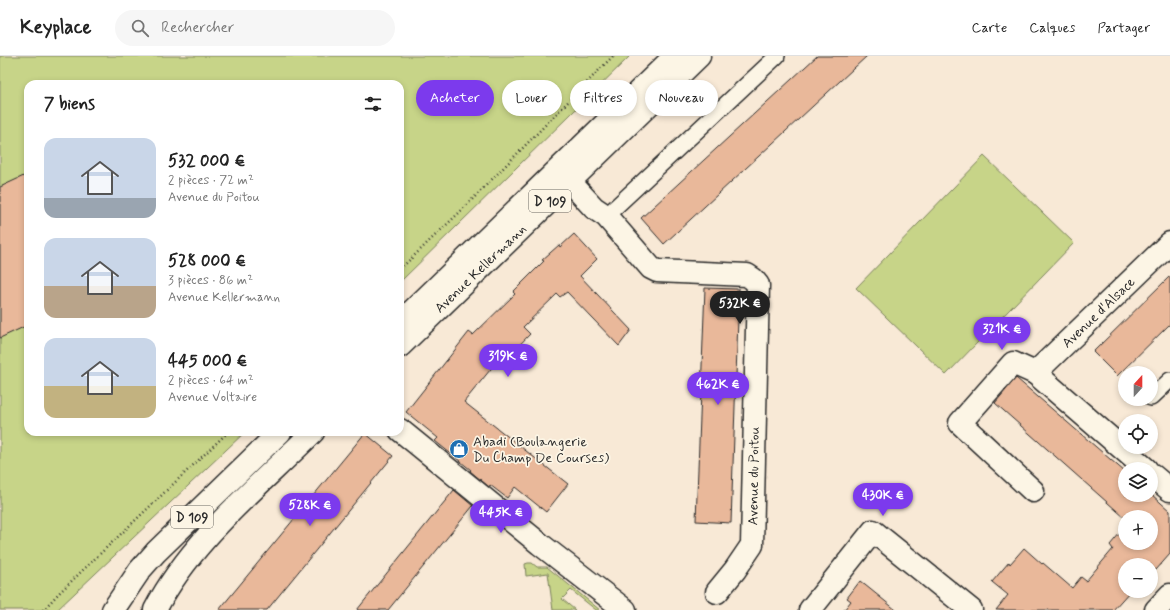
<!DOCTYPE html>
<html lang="fr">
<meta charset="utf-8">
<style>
:root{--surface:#fff;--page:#f6f6f6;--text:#222;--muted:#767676;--line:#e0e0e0;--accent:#7c3aed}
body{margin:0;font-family:Mynerve,sans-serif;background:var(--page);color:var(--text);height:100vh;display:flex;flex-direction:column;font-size:15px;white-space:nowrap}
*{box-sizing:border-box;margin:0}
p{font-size:13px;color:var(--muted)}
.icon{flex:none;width:22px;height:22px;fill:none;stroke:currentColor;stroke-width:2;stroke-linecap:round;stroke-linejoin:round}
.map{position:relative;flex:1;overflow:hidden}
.details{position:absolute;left:24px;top:24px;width:380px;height:356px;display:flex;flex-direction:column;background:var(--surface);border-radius:12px;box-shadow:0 2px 6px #0003}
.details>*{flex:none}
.hud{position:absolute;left:416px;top:24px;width:380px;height:36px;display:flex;gap:8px}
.needle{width:26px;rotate:21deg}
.tools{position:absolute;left:1118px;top:310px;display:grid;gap:8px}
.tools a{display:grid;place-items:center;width:40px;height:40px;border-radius:50%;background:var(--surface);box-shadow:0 2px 6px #0003;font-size:20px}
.price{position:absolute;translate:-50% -34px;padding:0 9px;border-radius:14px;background:var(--accent);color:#fff;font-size:13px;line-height:26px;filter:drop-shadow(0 1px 2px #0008)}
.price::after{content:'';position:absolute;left:50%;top:24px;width:12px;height:9px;margin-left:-6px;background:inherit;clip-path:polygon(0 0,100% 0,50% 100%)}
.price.on{background:#222;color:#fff}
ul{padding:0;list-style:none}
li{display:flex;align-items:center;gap:12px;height:100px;padding:0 20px}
li span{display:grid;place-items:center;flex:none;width:112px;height:80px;border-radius:12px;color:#555}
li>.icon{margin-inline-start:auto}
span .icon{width:48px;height:48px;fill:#fffc;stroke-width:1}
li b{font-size:17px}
h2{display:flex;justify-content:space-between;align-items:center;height:48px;padding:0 20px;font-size:17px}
.tag{padding:0 14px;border-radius:18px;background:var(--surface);box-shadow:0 2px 6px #0003;font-size:14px;line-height:36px}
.tag.on{background:var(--accent);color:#fff}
header{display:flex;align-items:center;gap:24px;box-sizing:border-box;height:56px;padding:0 20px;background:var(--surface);border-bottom:1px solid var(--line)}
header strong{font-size:19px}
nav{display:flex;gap:22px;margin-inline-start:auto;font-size:14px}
.search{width:280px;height:36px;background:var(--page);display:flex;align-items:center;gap:10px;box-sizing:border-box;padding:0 14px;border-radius:22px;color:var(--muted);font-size:15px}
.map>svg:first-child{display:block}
.green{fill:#c7d488;stroke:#79805a}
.building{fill:#e9b89a;stroke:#2b2b2b}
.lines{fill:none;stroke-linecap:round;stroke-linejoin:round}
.lane-casing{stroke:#2b2b2b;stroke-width:18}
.street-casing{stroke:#2b2b2b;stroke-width:25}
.primary-casing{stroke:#2b2b2b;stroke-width:25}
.path{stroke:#2b2b2b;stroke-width:2.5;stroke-dasharray:1 3;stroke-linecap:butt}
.lane{stroke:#fcf5e5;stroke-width:15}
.street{stroke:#fcf5e5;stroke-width:22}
.primary{stroke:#fcf5e5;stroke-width:22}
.labels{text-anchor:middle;stroke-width:3.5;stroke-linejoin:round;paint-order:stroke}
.shield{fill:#fcf5e5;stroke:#6a6863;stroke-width:1}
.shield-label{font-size:13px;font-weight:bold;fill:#2b2b2b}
.street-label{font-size:14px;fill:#2b2b2b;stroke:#fcf5e5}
.poi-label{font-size:14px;fill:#2b2b2b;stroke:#fcf5e5;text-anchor:start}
</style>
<header>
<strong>Keyplace</strong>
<div class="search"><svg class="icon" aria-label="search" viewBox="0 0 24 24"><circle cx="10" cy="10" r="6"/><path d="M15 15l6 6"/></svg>Rechercher</div>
<nav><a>Carte</a><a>Calques</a><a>Partager</a></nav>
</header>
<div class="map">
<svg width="1170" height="554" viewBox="0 0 1170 554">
<rect width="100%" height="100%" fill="#f8e9d6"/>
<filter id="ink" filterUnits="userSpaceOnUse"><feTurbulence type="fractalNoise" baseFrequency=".025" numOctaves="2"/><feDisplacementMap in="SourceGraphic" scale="8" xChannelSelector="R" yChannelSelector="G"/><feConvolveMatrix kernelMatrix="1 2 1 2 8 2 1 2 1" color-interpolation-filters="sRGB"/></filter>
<g filter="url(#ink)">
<g class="green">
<path d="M0,0H630L400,226V28H28V376H245L57,554H0Z"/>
<path d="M984,100L1074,187L946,319L856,232Z"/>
<path d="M528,507H532L537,511H547L600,554H596L571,534L562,543L575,554H553L548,517L526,520L525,508Z"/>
</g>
<g class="building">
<path d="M817,0H867L664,188L641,162Z"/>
<path d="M28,118V269L0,282V131Z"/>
<path d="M574,178L597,203L580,220L631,274L619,290L567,236L560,241L557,238L523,271L530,278L503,306L499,303L464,346L568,428L546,456L515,431L507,442L490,429L489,431L470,415L471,414L435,385L438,382L406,356L469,276L473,279L515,238L513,236L544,205L542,204L559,189L560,191Z"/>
<path d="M1170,220V268L1117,320L1093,296Z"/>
<path d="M705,232L739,233L731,467L696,465Z"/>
<path d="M1016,322L1125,416V439L1151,438L1170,455V498L1156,514L1151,511V509H1125V535H1130L1113,554H996L1008,539L992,526L1009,506L1010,508L1024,492L1042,508L1043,507L1072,532L1081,521L1086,525L1113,493L1110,489L1125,471V487H1151V461H1125V462L995,347Z"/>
<path d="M365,377L393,400L267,554H219Z"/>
<path d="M454,434L473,450L388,554H357Z"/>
<path d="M860,525L896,554H844L851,545L847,542Z"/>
</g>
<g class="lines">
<g class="lane-casing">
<g id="lane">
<path d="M606,160L777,0"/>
<path d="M1151,342L1170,324"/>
</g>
</g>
<g class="street-casing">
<g id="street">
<path d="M554,118L570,126L594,152L606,160L651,212L657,215L747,219L753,223L758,229L752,489L735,514L717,536"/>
<path d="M1035,317L1146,413"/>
<path d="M400,374L540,488L625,554"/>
<path d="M1151,418L1170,434"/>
<path d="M1033,435L960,367L1013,307L1035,317L1170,187"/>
<path d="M810,554L873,475L971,554"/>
<path d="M1156,554L1170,539"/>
</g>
</g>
<g class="primary-casing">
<g id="primary">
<path d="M400,267L675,0"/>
<path d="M400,290L699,0"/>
<path d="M113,554L140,514L156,496L280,376"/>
<path d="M155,554C191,484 258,431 313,376"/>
</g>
</g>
<g class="path">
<path d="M400,213L459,157L613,0"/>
<path d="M43,554L60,536L228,376"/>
</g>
<use href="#lane" class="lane"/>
<use href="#street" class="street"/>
<use href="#primary" class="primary"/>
</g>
</g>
<defs>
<g id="shop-disc" transform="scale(1)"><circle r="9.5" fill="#1f6fb2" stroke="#fcf5e5"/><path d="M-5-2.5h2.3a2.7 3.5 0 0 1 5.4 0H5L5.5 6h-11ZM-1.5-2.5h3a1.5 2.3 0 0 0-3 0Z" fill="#fff"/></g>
</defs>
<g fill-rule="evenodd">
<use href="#shop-disc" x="459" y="393"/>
</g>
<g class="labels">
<g class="shield">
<rect x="529" y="134" width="42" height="22" rx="3"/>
<rect x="171" y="450" width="42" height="22" rx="3"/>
</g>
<g class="shield-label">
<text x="550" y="150">D 109</text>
<text x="192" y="466">D 109</text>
</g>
<g class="street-label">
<text transform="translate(480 212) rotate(-44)" y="5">Avenue Kellermann</text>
<text transform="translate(1098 256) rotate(-44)" y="5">Avenue d'Alsace</text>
<text transform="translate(753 420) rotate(-89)" y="5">Avenue du Poitou</text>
</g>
<g class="poi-label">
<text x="473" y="390">Abadi (Boulangerie<tspan x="473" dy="16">Du Champ De Courses)</tspan></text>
</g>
</g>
</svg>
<div class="tools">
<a><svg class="needle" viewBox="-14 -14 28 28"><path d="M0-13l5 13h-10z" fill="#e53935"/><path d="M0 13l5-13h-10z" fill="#767676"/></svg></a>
<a><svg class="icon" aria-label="locate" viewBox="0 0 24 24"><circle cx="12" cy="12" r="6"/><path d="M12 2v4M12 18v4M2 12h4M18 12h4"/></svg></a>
<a><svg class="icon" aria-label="layers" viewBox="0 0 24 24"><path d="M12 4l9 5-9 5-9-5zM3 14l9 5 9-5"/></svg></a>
<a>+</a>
<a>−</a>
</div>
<b class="price on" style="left:740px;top:269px">532K €</b>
<b class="price" style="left:1002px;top:295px">321K €</b>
<b class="price" style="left:508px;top:322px">319K €</b>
<b class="price" style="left:718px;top:350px">462K €</b>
<b class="price" style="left:883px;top:461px">430K €</b>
<b class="price" style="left:310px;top:471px">528K €</b>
<b class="price" style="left:501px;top:478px">445K €</b>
<div class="hud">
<a class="tag on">Acheter</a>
<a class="tag">Louer</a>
<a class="tag">Filtres</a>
<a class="tag">Nouveau</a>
</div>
<section class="details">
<h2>7 biens<svg class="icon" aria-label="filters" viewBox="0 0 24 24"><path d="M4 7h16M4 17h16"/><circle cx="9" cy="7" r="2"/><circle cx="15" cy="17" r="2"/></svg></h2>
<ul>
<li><span style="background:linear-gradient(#c9d6e8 75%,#9aa5b1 0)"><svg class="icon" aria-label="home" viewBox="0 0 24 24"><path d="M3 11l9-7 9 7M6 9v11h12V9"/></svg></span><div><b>532 000 €</b><p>2 pièces · 72 m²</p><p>Avenue du Poitou</p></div></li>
<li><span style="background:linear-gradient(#c9d6e8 60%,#b9a48a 0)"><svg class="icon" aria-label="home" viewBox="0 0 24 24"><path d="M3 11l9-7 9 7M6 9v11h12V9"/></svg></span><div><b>528 000 €</b><p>3 pièces · 86 m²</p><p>Avenue Kellermann</p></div></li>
<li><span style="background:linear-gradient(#c9d6e8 60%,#c2b280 0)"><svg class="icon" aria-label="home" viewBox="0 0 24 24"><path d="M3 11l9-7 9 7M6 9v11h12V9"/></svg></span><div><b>445 000 €</b><p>2 pièces · 64 m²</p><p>Avenue Voltaire</p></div></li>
</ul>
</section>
</div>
